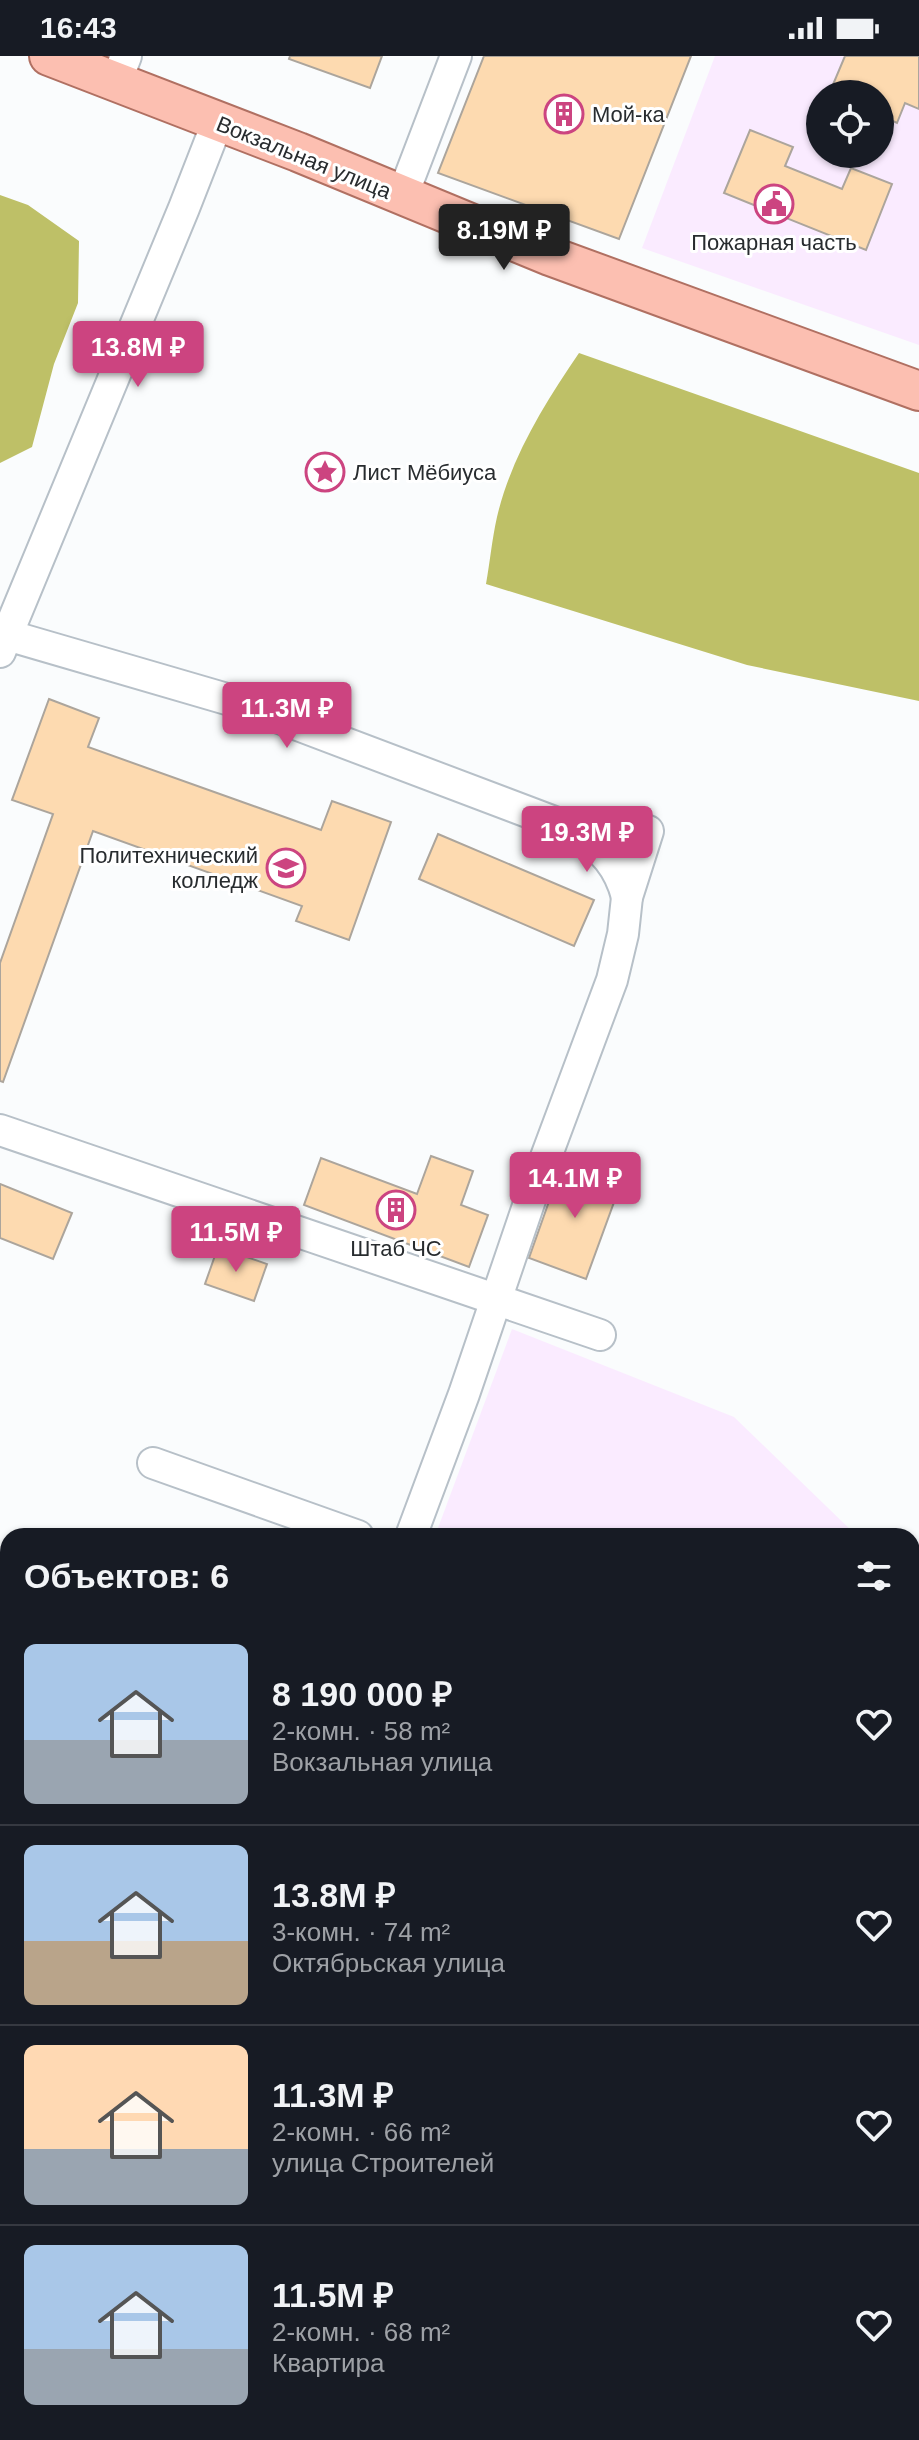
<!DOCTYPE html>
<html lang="ru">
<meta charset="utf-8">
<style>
:root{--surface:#171b24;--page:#242831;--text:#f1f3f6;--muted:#9ea1a6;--line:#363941;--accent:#cc4480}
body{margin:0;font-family:Helvetica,sans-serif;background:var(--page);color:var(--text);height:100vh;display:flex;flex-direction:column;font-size:30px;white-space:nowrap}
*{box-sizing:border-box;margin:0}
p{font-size:26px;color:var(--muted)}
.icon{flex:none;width:44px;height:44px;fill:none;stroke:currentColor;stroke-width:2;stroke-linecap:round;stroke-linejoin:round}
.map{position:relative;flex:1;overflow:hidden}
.sheet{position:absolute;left:0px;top:1472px;width:920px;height:912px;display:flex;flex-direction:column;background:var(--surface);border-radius:24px 24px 0 0;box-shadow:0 2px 6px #0004}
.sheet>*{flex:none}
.fabs{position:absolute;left:806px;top:24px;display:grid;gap:16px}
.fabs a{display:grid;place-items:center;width:88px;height:88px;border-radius:50%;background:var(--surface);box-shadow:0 2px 6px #0004;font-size:40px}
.price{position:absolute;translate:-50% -68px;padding:0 18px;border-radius:8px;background:var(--accent);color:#fff;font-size:26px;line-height:52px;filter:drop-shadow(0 2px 4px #0008)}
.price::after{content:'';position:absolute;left:50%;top:48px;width:24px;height:18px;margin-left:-12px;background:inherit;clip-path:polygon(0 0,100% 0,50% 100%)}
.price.on{background:#222;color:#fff}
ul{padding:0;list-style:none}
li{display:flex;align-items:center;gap:24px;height:200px;padding:0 24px}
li+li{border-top:2px solid var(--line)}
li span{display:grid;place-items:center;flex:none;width:224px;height:160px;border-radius:12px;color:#555}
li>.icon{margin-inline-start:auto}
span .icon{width:96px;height:96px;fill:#fffc;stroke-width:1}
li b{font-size:34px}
h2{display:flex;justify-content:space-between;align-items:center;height:96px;padding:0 24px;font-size:34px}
.status{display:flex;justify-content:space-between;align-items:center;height:56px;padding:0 40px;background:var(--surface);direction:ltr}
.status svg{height:22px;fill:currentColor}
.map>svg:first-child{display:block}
.industrial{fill:#faebff;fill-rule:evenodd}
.green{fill:#d7da87}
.forest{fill:#bec067}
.building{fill:#fddab0;stroke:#aca59c;stroke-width:2}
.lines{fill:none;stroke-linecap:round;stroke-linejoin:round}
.minor-casing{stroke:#b7c0c8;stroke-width:34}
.major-casing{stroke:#b07062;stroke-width:42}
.minor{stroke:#fff;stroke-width:30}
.major{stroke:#fcbfb1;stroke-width:38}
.labels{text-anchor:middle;stroke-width:6;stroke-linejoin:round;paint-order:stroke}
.poi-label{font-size:22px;fill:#282c2f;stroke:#fff;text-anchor:start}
.street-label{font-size:22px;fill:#282c2f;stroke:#fff}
</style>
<div class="status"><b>16:43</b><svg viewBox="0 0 49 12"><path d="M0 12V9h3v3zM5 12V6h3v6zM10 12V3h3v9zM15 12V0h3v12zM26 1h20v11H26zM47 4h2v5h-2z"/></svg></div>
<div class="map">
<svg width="919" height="2384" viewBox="0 0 919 2384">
<rect width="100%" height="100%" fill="#fafcfd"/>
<g class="industrial">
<path d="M715,0H919V289L642,192ZM820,38H880V98H820Z"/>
<path d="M512,1273L734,1361L857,1480H435Z"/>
<path d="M912,1533L919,1540V2112L912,2109Z"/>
</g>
<path class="green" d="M0,2321H8V2376H168L191,2384H0Z"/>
<g class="forest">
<path d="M0,139L28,149L79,185L78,247L54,308L32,391L0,407Z"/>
<path d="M579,297L919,417V645L747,609L486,528C490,506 492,483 497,461C511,401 545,347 579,297Z"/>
</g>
<g class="building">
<path d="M290,0H382L370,32L289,3Z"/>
<path d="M484,0H691L619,183L438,117Z"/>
<path d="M845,0H919V53L905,47L897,67L880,59V38H829Z"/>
<path d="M750,74L793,91L785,110L842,133L851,112L892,128L866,194L724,137Z"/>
<path d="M49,643L99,662L88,691L321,774L332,745L391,766L349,884L296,865L302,850L93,775L3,1026L0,1025V907L53,758L12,744Z"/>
<path d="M438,778L594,844L574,890L419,823Z"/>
<path d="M431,1100L473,1115L461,1149L488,1159L469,1211L304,1149L321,1102L417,1138Z"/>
<path d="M563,1106L621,1127L586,1223L529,1202Z"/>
<path d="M0,1128L72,1157L53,1203L0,1182Z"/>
<path d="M218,1191L267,1208L254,1245L205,1228Z"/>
</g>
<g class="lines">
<g class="minor-casing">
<g id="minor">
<path d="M116,26L126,0"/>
<path d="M402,141L456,0"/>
<path d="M0,577L237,646L578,775C603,794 619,810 627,841"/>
<path d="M0,596L184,152L218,65"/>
<path d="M0,1074L600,1279"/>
<path d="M153,1407L358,1480"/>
<path d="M411,1480L464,1338L530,1144L612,924L623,878L627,841L648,775"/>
<path d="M912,1671L919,1673"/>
<path d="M0,1861L8,1864"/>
<path d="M912,2190L919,2192"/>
<path d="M394,2384L397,2376"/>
<path d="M653,2384L656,2376"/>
</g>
</g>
<g class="major-casing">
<path id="major" d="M49,0L298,96L550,200L919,335"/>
</g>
<use href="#minor" class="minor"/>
<use href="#major" class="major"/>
</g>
<defs>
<g id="building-ring" transform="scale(2)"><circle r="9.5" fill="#fff" stroke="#cc4480" stroke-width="1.5"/><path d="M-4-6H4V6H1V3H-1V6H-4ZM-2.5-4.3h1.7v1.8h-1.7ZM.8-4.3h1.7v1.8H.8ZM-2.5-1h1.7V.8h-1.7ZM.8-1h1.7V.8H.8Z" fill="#cc4480"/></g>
<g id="civic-ring" transform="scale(2)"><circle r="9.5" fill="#fff" stroke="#cc4480" stroke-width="1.5"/><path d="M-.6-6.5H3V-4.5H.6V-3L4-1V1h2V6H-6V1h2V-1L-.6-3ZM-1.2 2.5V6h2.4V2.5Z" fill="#cc4480"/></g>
<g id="sight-ring" transform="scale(2)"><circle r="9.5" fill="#fff" stroke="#cc4480" stroke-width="1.5"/><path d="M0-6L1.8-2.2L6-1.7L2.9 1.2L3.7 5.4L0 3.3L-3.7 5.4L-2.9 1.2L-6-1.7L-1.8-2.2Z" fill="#cc4480"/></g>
<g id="university-ring" transform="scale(2)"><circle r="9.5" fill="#fff" stroke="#cc4480" stroke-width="1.5"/><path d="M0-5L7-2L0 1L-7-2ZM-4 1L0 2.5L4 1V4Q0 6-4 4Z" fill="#cc4480"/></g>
</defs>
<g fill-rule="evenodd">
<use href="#building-ring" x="564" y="58"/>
<use href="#civic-ring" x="774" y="148"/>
<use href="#sight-ring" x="325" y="416"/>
<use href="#university-ring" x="286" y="812"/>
<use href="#building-ring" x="396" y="1154"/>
</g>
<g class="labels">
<g class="poi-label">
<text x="592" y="66">Мой-ка</text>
<text x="774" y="194" text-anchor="middle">Пожарная часть</text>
<text x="353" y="424">Лист Мёбиуса</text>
<text x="258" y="807" text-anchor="end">Политехнический<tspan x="258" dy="25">колледж</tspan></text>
<text x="396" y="1200" text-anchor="middle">Штаб ЧС</text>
</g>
<g class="street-label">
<text transform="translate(304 101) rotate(22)" y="8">Вокзальная улица</text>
</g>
</g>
</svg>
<div class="fabs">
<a><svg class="icon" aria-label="locate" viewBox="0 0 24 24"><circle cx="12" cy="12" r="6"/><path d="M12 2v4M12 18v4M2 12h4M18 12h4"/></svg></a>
</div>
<b class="price on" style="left:504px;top:216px">8.19M ₽</b>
<b class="price" style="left:138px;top:333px">13.8M ₽</b>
<b class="price" style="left:287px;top:694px">11.3M ₽</b>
<b class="price" style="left:587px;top:818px">19.3M ₽</b>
<b class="price" style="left:575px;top:1164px">14.1M ₽</b>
<b class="price" style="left:236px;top:1218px">11.5M ₽</b>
<section class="sheet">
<h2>Объектов: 6<svg class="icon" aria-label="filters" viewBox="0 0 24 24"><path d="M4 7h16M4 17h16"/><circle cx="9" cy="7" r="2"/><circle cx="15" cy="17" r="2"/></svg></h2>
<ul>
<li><span style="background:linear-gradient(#a9c7e8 60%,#9aa5b1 0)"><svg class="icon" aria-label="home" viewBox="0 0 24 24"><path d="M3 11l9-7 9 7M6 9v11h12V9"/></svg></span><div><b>8 190 000 ₽</b><p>2-комн. · 58 m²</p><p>Вокзальная улица</p></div><svg class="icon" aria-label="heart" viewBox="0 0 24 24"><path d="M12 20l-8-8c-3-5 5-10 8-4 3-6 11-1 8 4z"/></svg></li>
<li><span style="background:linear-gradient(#a9c7e8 60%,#b9a48a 0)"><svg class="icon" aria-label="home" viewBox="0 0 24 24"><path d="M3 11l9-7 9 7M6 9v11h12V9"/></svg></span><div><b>13.8M ₽</b><p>3-комн. · 74 m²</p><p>Октябрьская улица</p></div><svg class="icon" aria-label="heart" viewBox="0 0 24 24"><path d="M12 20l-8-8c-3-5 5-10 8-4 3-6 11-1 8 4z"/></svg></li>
<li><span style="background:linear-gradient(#ffd9b3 65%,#9aa5b1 0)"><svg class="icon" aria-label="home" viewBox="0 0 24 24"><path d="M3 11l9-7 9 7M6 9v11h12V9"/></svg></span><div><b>11.3M ₽</b><p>2-комн. · 66 m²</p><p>улица Строителей</p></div><svg class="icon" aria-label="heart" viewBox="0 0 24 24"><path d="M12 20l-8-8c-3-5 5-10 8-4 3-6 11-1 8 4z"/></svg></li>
<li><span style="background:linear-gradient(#a9c7e8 65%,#9aa5b1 0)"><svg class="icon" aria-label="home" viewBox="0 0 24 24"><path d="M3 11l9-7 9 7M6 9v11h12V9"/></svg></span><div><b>11.5M ₽</b><p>2-комн. · 68 m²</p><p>Квартира</p></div><svg class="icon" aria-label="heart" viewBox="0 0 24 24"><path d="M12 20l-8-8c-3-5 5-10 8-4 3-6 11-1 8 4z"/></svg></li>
</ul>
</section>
</div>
